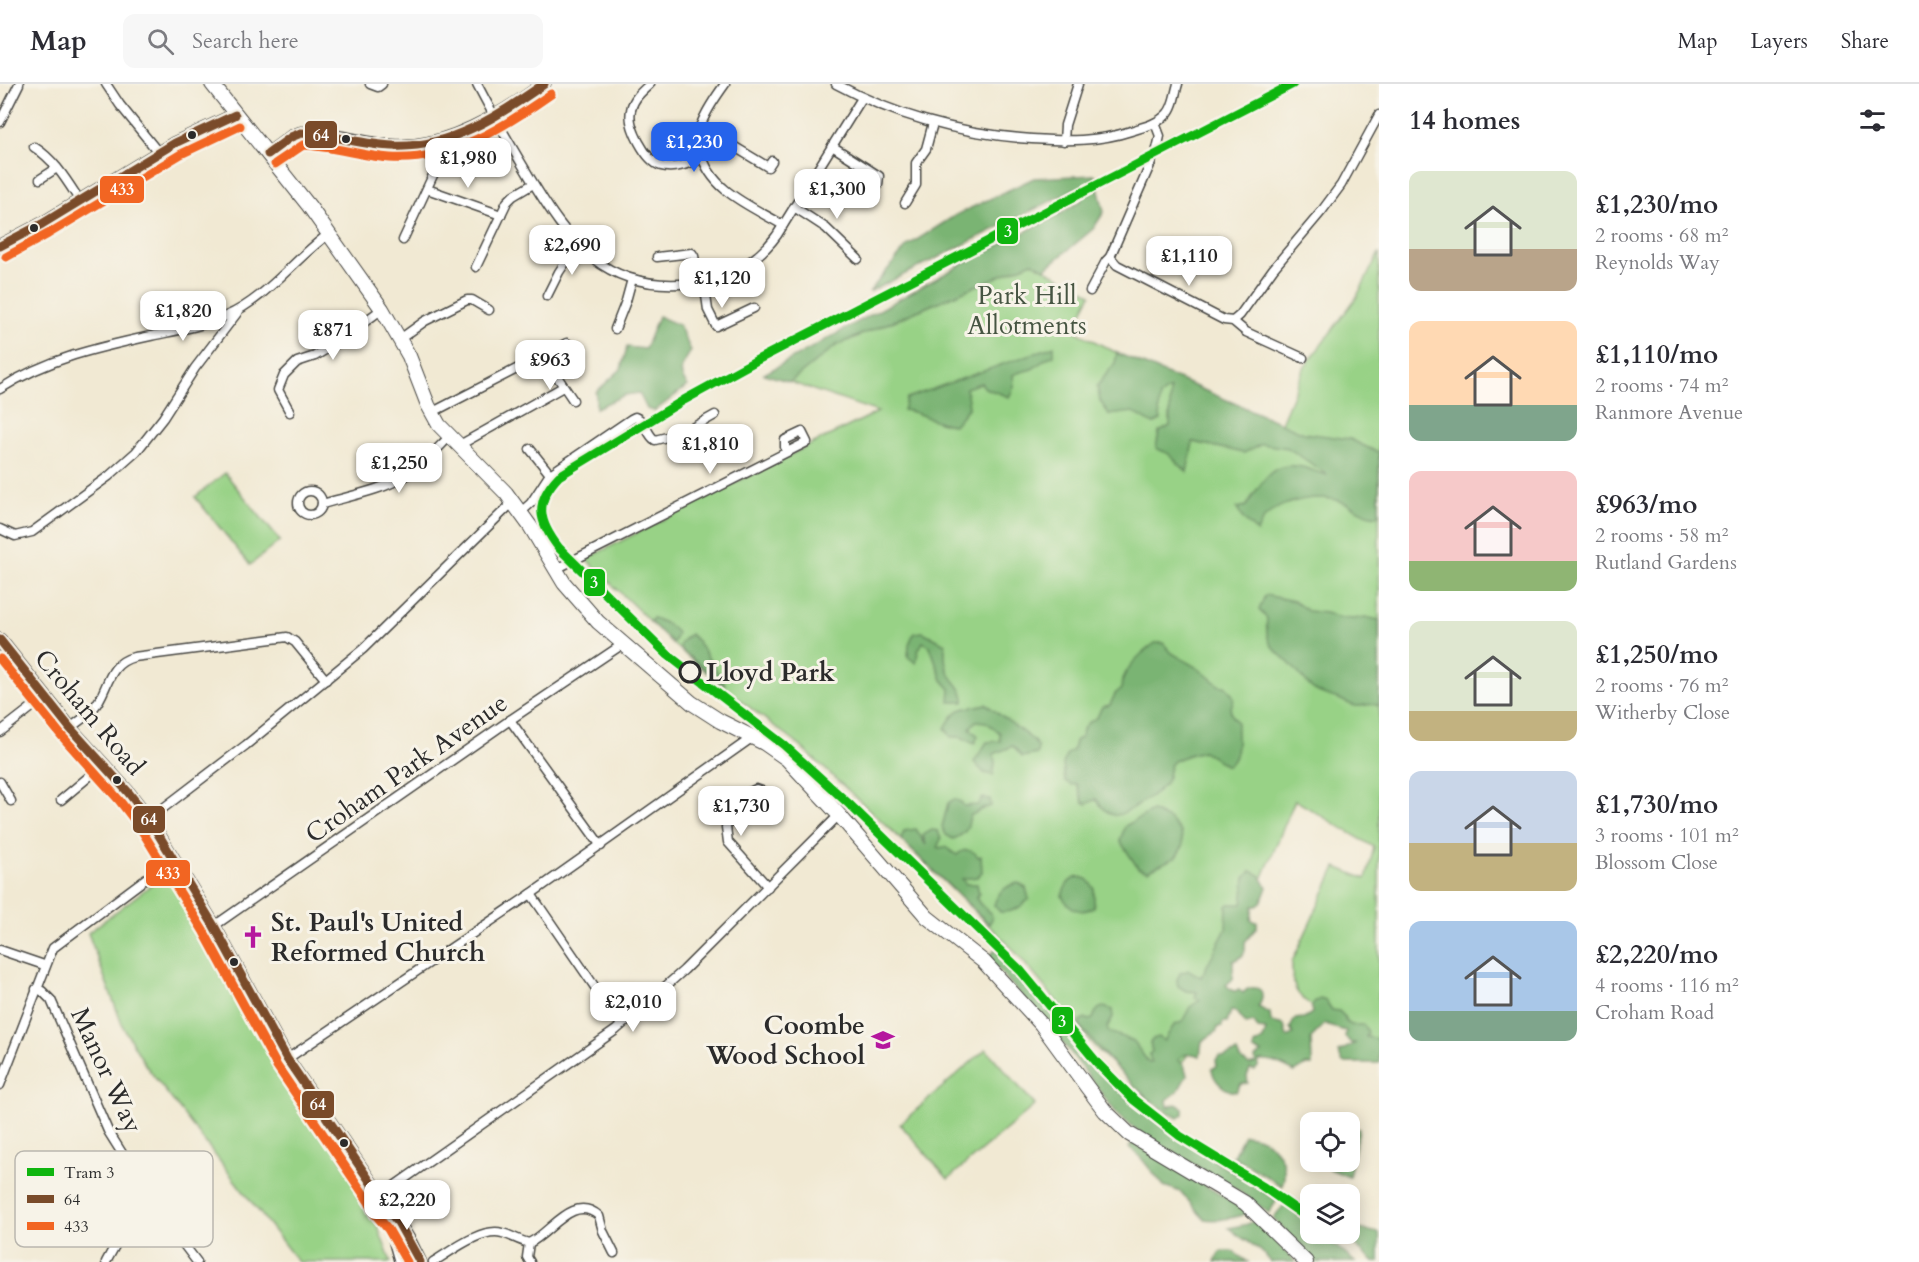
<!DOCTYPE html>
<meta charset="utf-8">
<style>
:root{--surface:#fff;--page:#f7f7f7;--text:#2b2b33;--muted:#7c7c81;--line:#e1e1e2;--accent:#2563eb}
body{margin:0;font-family:Cardo,serif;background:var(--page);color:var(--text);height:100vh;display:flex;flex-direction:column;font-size:22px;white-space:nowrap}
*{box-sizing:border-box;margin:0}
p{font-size:20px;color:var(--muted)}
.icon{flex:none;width:33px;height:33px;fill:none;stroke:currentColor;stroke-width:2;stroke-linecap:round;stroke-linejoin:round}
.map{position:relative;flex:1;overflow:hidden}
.details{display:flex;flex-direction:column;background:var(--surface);width:540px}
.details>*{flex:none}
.tools{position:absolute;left:1300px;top:1028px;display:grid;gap:12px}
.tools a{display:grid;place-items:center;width:60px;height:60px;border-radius:12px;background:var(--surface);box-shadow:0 3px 15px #0003;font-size:30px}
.price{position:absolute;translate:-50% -51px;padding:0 14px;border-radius:12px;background:#fff;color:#222;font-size:20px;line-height:39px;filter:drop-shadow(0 2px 3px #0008)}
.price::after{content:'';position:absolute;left:50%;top:36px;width:18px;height:14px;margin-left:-9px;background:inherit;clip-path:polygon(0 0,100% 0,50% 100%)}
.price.selected{background:var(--accent);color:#fff}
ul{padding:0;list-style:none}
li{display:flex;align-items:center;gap:18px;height:150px;padding:0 30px}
li span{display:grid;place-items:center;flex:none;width:168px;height:120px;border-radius:12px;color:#555}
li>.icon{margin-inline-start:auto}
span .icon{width:72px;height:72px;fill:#fffc;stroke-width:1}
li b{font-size:26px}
h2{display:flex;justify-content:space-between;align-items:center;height:72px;padding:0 30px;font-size:26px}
header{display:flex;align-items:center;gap:36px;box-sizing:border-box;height:84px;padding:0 30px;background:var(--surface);border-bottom:2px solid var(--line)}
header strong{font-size:28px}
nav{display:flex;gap:33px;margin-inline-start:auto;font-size:21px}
.search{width:420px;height:54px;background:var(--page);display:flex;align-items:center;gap:15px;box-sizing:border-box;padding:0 21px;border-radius:12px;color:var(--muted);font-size:22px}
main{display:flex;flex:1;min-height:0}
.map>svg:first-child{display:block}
.green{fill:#98d286;stroke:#627e58;stroke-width:1.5}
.forest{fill:#7ab473;stroke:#52704f;stroke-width:1.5}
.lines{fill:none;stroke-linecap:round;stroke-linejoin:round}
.street-casing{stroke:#494844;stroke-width:11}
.secondary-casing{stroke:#494844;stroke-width:15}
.primary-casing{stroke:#494844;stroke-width:16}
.street{stroke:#fff;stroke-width:8}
.secondary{stroke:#fff;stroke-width:12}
.primary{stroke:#fff;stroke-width:14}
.bus-1-casing{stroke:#f7f3e8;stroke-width:14}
.bus-2-casing{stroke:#f7f3e8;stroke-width:14}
.bus-1{stroke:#7a4b2a;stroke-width:9}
.bus-2{stroke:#f26522;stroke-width:9}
.tram-1-casing{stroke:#f7f3e8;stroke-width:14}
.tram-1{stroke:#0fb50f;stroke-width:9}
.bus-dot{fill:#2b2b2b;stroke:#f7f3e8;stroke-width:2}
.stop-dot{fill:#f7f3e8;stroke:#2b2b2b;stroke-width:3}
.labels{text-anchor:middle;stroke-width:6;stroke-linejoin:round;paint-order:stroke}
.park-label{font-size:26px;fill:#465542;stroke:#f7f3e8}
.stop-label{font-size:26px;font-weight:bold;fill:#2b2b2b;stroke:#f7f3e8;text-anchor:start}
.street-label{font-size:26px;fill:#2b2b2b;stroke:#f7f3e8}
.poi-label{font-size:26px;font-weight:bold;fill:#2b2b2b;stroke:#f7f3e8;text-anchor:start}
.key{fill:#f7f3e8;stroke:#bab7af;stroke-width:1.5}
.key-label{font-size:16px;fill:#2b2b2b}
.line-badge{stroke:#f7f3e8;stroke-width:2}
.badge-label{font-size:16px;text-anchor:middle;font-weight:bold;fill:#fff}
</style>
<header>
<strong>Map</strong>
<div class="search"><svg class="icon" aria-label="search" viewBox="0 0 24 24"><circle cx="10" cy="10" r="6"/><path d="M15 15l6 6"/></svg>Search here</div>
<nav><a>Map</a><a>Layers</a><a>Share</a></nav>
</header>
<main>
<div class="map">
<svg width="1379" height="1178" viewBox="0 0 1379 1178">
<rect width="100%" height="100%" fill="#f7f3e8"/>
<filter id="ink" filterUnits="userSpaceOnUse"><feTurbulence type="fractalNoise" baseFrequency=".0167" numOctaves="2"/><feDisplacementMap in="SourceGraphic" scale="12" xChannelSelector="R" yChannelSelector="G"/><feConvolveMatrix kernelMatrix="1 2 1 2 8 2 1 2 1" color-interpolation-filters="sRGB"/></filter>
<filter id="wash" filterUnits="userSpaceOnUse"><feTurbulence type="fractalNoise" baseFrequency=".008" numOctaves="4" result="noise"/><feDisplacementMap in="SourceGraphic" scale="24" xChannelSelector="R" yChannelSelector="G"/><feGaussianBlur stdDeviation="1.35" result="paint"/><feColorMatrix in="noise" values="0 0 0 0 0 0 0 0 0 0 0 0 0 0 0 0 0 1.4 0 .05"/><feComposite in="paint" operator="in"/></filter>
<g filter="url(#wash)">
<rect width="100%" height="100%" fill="#f1e9d3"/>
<g class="green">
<path d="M1379,169V959C1359,948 1306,925 1296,906C1292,897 1292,888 1292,878L1336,783L1366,795L1374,763L1295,716L1263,793L1208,897L1200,956L1150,1017L1095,963L1012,864L888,743L799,661L732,610L676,563L586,475L785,373L878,328L790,298L835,262L1032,178L1091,210L1073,246L1117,269L1139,286L1280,341L1304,284L1356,214Z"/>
<path d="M225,389L280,457L250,481L195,413Z"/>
<path d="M172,785L213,850L248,916L371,1125L391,1178H298L146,982L123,943L88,849Z"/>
<path d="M986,965L1035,1021L948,1095L900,1040Z"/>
</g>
<g class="forest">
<path d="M1095,91L1104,128L1093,145L1045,185L1032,178L837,261L790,298L764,290L966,178L1062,129L1082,116L1077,104L869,208L907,162L956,131L1034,94Z"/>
<path d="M658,232L679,241L691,267C682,281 676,288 688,302C675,310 667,319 654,327L647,325L639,309L625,311L596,324V308L621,285L627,263L645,265Z"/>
<path d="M1054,262V271C1042,275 1040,281 1032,285C1027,287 1020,287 1013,291L1014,303L1009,313L985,304L981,299L966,304L969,323L954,341C936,340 921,328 903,326L907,314Z"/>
<path d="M1117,269L1304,349L1350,355L1379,369V431C1367,434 1356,423 1345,419C1321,409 1285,415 1266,432C1262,436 1260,443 1257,448L1244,436L1237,424L1246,422C1262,400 1269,376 1302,383C1311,385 1320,390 1328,391L1288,364L1262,360L1244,369L1193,358L1187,388L1169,370L1156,364L1159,348L1170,342V305L1160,312L1159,327L1161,336L1153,340L1133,328L1109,331L1100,317L1097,302L1115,279Z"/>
<path d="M1265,511L1294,517L1308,527L1326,529L1339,534L1354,535L1365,533L1379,536V622C1368,618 1365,623 1356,622C1350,621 1344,617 1339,615C1310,607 1313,606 1294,584C1276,565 1264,564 1267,534L1259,526Z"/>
<path d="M653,534C663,538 670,540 677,549L674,558H672L650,538Z"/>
<path d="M923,548L945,560C945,570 944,580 949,589C954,599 965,606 964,618H949L950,605L942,596L930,562L923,558L918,567L916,579L908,573L909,560L914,549Z"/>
<path d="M690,550L698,558L725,600L724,601L679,564L681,558Z"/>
<path d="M1155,559H1163L1172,569L1199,585L1220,602H1225C1233,610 1237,614 1230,624L1232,631L1237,638C1236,653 1241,673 1227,682L1203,667C1194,670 1179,672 1172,679C1167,685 1170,694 1165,700C1158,708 1122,734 1113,731C1105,728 1100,721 1096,715L1087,720L1083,718L1077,700L1072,701L1065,697L1063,680L1067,670L1073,666L1075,657L1082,652C1083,637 1088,641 1097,633C1099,630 1100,626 1102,623L1110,621L1115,610L1121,605C1122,586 1141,569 1155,559Z"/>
<path d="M986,620L1033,656L1038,663L1037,670L1022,673L1013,662L994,670L995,680L993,691L984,689L974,678L987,658L1000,657V649L986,638L976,637L970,644L978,652L974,660L961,653H951L945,644C958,620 962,626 986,620Z"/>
<path d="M982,714L990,715L991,722L982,725L970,732C968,745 966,750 953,755L946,751L942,743L948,719L954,715L961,718L964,722L978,721Z"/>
<path d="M1152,727L1169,735L1181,748L1183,762L1176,773L1148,787L1138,784L1120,757L1125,742Z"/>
<path d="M916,745L926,761L923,751L932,746L938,747L941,755L937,764L945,763L957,771C964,764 973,765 978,773L981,772L982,788L977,793L962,795L966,800H977L979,810L976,814L980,820L991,829L992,835L989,840L901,756L904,747Z"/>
<path d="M1251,787L1260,791L1267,803L1261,819L1257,822H1253L1251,836L1257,838V843L1245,858C1246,869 1244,873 1233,877V895L1226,901L1233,907L1239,906L1243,909C1249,902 1263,901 1262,913C1262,917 1260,920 1258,923L1270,929L1271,938L1284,941L1287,953L1293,950L1290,944L1295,935L1304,934L1312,929L1311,924L1314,918L1320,915L1326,917L1332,926L1339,927L1344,932L1346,938L1351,941H1364L1368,948L1366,953L1379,955V979H1343L1338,968L1356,959H1351L1345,953L1346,947L1328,942L1325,940L1311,954L1312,981H1306L1295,988C1285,983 1271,975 1259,977L1258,983L1255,986L1250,985L1247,992L1248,999L1241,1000L1236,1008C1224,1007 1213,996 1212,985L1217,982L1216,976L1219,972L1224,973L1237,968L1240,975L1249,981L1256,979L1255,974L1262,969L1253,966L1254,961L1263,956L1266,946L1258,945L1254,938L1246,940L1237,928L1231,927L1227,938H1223L1222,942L1218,943L1216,948L1202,957L1200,972L1193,970L1183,971L1178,976L1184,981L1187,991L1178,1007L1167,1016L1168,1023L1176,1020L1183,1024V1030L1178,1034C1138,1014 1108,973 1079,941L1080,937L1085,934L1089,936L1093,935C1096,924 1102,920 1112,926L1113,933L1107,943L1109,948L1133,957L1149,979L1152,978L1149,971L1152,967L1150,959L1153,955L1159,953L1164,957L1174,941L1182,938L1190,923L1200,916L1195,914L1197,908L1186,907L1178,902L1177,896L1180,889L1189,886L1201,893L1226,845L1227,822L1229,820H1242L1245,794Z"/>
<path d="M1079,793L1087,795L1094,804V823C1081,831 1069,825 1062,812C1065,803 1068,795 1079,793Z"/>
<path d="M1018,799L1026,804L1029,815C1021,824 1012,829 1000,828L994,821C998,808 1005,802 1018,799Z"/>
<path d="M995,865C1040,911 1076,965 1122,1009C1168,1053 1225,1081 1277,1116L1269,1129L1236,1105L1143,1051L1118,1031L1068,965L988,874Z"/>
<path d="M1350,1043L1359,1045L1349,1093L1323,1082L1318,1077H1350Z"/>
<path d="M1244,1051C1271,1052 1291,1075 1282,1102L1233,1072Z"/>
<path d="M1133,1058L1249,1128C1238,1134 1216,1137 1204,1135L1181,1108L1164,1102L1141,1074L1129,1063Z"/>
<path d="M1285,1120L1311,1141V1149H1320L1355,1178H1314L1273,1134Z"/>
<path d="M1254,1136L1296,1178H1271C1260,1162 1243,1157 1229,1144L1248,1140Z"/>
<path d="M1350,1143L1379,1149V1178H1374L1340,1149H1350Z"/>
<path d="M1225,1167H1232L1248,1178H1215L1220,1168Z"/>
</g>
</g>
<g filter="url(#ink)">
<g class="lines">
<g class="street-casing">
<g id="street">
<path d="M106,0L120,21L158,68"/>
<path d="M370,0L378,3L382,0"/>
<path d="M477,0C493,31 511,62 529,92C569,159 605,209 692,199C725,195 757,179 777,151L862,14"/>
<path d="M650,0C641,8 633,15 631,26C627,42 646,77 661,82C675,86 690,79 703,74"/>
<path d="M725,0C716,13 706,26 701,41C698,50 699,59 701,68C710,107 751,122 783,141"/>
<path d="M836,0C897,33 962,50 1032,55C1066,57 1098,58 1131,47C1143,43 1158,40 1167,30C1174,23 1175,9 1178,0"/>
<path d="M0,38L19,0"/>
<path d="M700,42L768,83L772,77"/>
<path d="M1064,57L1065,41L1078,0"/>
<path d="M832,62L879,92L878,101"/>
<path d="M34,63C55,76 67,97 80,117"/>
<path d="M40,95L57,84"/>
<path d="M427,105L501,131"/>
<path d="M905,119L916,101V79L926,65L933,39"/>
<path d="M794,123L826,144L858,175"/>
<path d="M403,156L441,74"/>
<path d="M657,173L692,169L694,172L699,198"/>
<path d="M1110,173L1117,181L1224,236L1233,237L1246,248L1303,274"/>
<path d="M476,183L507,118L513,112L533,100"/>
<path d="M704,197L708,226L716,242L754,224"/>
<path d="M1090,207L1106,177L1110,173L1157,65L1160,52L1155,39"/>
<path d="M547,212L559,188L577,161"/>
<path d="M1233,237L1240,231L1273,185L1321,128L1341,101L1379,31"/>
<path d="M615,245L626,217L632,195"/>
<path d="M400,255L425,237L467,216H472L489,226"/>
<path d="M550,282L573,316"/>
<path d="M0,305C48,274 100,263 155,251C179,246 203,242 226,232C265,216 295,174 330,149"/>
<path d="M290,328L278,306L284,291L297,278L315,272L335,260L382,225"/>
<path d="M431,329L567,259"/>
<path d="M458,362L563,303"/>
<path d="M530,365L550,390"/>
<circle cx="310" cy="419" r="12"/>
<path d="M322,420C350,412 383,406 407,391C423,381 436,366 449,353"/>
<path d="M521,428L531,419L550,390L631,335L635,333C647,337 646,350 655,356L683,349L715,331"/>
<path d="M0,445L15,452L32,448L109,392L136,368L163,334L195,284L237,229"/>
<path d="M556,485L807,358L802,348L785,356V363L787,367"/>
<path d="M510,636L601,762"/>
<path d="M70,644C78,638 87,632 93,625C109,607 106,580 134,573L287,553L295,558L326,596"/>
<path d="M0,648L45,613"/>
<path d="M0,698L11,717"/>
<path d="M61,716L104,680"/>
<path d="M149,735L246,661L363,565L513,418"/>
<path d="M768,803L728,758L726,743L735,722L750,708L756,705L762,707L777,720"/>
<path d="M531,810L621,941"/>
<path d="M214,842L510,636L623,560"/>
<path d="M0,866L44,881"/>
<path d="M36,905L42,907L51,916L108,1047L157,1125L197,1178"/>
<path d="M287,975L531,810L753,653"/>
<path d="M0,1001L53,864L172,775"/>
<path d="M380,1112L616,946L684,886L839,731"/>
<path d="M529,1159L527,1173L530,1178"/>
<path d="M106,1178L145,1107"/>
<path d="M433,1178C450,1168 482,1143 502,1149C511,1151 519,1157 529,1159C551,1149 573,1109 599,1132L603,1147L614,1169"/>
</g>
</g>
<g class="secondary-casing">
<g id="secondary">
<path d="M268,70L291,53L301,49C332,49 362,60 393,62C445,66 503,30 544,0"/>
<path d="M0,162L42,140L175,59L235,31"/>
<path d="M0,556L70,644L128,708L149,735L214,842L287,975L380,1112L385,1123L398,1138L410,1158L420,1178"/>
<path d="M386,1125L401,1178"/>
</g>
</g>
<g class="primary-casing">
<path id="primary" d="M212,0L309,122L382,225L409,272L428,321L439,341L506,409L530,442L564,499L598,538L692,619L720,637L764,659L787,675L839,731L927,833L984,878L1041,940L1087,1003L1105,1027L1129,1050L1245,1119L1306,1178"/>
</g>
<use href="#street" class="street"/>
<use href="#secondary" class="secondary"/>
<use href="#primary" class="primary"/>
<g class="bus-1-casing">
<g id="bus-1">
<path d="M268,70L291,53L301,49C332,50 362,61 393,62C449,65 500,31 544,0"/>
<path d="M0,162L42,140L175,59L235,31"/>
<path d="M0,556L70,644L128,708L149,735L214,842L287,975L380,1112L385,1123L398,1138L420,1178"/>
</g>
</g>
<g class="bus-2-casing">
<g id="bus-2">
<path d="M275,80L303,61C333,62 361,72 390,74C450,78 504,43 551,10"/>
<path d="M6,173L48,150L181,70L240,42"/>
<path d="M0,575L61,651L119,716L139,742L204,848L277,982L369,1118L375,1130L388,1145L407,1178"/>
</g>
</g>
<use href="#bus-1" class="bus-1"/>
<use href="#bus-2" class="bus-2"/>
<g class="tram-1-casing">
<path id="tram-1" d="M1293,0L759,275L684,316L559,392C534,418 538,437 559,464L668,571L784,661L849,720L1021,887L1099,981L1134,1016L1180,1052L1262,1102L1311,1136"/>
</g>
<use href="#tram-1" class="tram-1"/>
</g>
</g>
<defs>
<g id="church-bare" transform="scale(1.8)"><path d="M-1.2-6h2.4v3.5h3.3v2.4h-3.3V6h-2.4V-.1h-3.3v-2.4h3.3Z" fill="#b5179e" stroke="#f7f3e8" stroke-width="2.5" paint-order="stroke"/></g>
<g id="school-bare" transform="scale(1.8)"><path d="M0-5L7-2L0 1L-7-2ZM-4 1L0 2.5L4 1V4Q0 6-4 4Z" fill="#b5179e" stroke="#f7f3e8" stroke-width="2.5" paint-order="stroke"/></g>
</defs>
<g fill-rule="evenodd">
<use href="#church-bare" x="253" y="853"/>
<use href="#school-bare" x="883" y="956"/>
</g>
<g class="bus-dot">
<circle cx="192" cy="51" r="5"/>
<circle cx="346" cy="55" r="5"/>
<circle cx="34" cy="144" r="5"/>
<circle cx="117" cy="696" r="5"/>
<circle cx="234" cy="878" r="5"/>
<circle cx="344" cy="1059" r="5"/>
</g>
<circle class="stop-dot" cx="690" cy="588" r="10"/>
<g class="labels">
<g class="park-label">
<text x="1027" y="220">Park Hill<tspan x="1027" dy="30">Allotments</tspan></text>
</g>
<g class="stop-label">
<text x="706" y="597">Lloyd Park</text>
</g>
<g class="street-label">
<text transform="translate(90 628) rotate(50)" y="9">Croham Road</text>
<text transform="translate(406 684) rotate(-35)" y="9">Croham Park Avenue</text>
<text transform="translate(107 986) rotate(65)" y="9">Manor Way</text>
</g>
<g class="poi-label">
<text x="271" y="847">St. Paul's United<tspan x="271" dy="30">Reformed Church</tspan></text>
<text x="865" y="950" text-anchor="end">Coombe<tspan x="865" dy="30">Wood School</tspan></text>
</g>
</g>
<rect x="15" y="1067" width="198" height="96" rx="9" class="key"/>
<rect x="27" y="1084" width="27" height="8" fill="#0fb50f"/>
<rect x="27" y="1111" width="27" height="8" fill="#7a4b2a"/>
<rect x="27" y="1138" width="27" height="8" fill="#f26522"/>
<g class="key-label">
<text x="64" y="1094">Tram 3</text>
<text x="64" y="1121">64</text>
<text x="64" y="1148">433</text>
</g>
<g class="line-badge">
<rect x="304" y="36" width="34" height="29" rx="6" fill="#7a4b2a"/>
<rect x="99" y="91" width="46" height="29" rx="6" fill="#f26522"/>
<rect x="996" y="133" width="23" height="28" rx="6" fill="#0fb50f"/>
<rect x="583" y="484" width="23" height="29" rx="6" fill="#0fb50f"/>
<rect x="132" y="721" width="34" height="29" rx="6" fill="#7a4b2a"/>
<rect x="145" y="775" width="46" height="28" rx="6" fill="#f26522"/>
<rect x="1051" y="922" width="23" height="29" rx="6" fill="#0fb50f"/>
<rect x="301" y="1006" width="34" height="29" rx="6" fill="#7a4b2a"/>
</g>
<g class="badge-label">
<text x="321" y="57">64</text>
<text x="122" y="111">433</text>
<text x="1008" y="153">3</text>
<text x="594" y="504">3</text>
<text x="149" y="741">64</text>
<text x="168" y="795">433</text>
<text x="1062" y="943">3</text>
<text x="318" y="1026">64</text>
</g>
</svg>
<div class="tools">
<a><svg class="icon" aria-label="locate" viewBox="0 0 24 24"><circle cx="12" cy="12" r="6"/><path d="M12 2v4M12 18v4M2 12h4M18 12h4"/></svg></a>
<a><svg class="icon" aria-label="layers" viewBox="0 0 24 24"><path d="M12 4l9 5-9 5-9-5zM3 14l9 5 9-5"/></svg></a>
</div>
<b class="price selected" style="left:694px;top:89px">£1,230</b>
<b class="price" style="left:468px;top:105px">£1,980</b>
<b class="price" style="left:837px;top:136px">£1,300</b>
<b class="price" style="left:572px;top:192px">£2,690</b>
<b class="price" style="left:1189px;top:203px">£1,110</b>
<b class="price" style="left:722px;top:225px">£1,120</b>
<b class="price" style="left:183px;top:258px">£1,820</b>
<b class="price" style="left:333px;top:277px">£871</b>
<b class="price" style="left:550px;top:307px">£963</b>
<b class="price" style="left:710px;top:391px">£1,810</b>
<b class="price" style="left:399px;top:410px">£1,250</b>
<b class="price" style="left:741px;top:753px">£1,730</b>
<b class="price" style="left:633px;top:949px">£2,010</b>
<b class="price" style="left:407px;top:1147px">£2,220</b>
</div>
<section class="details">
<h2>14 homes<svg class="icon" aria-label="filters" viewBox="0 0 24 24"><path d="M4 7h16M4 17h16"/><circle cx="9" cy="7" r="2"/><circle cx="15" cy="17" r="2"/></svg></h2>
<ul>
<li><span style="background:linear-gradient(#dfe7d0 65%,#b9a48a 0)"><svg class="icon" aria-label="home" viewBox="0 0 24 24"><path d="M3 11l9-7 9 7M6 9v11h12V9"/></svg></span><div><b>£1,230/mo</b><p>2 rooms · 68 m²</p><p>Reynolds Way</p></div></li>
<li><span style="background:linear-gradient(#ffd9b3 70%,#7fa58c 0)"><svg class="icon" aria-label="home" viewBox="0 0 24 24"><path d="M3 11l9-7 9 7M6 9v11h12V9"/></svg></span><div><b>£1,110/mo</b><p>2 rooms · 74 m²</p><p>Ranmore Avenue</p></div></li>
<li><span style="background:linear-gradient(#f6c9c9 75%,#8fb573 0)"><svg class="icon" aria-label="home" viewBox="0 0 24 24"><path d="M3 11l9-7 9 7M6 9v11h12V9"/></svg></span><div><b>£963/mo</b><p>2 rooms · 58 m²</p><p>Rutland Gardens</p></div></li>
<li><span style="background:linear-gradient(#dfe7d0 75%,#c2b280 0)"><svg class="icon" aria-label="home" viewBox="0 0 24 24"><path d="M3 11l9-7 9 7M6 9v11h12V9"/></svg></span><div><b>£1,250/mo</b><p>2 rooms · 76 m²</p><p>Witherby Close</p></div></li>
<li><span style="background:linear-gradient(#c9d6e8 60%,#c2b280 0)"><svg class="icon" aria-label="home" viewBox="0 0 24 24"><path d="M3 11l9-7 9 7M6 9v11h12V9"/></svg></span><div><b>£1,730/mo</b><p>3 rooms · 101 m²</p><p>Blossom Close</p></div></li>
<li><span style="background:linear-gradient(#a9c7e8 75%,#7fa58c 0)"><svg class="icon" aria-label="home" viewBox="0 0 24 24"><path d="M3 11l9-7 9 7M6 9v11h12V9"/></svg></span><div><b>£2,220/mo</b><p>4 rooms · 116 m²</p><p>Croham Road</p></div></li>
</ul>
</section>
</main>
